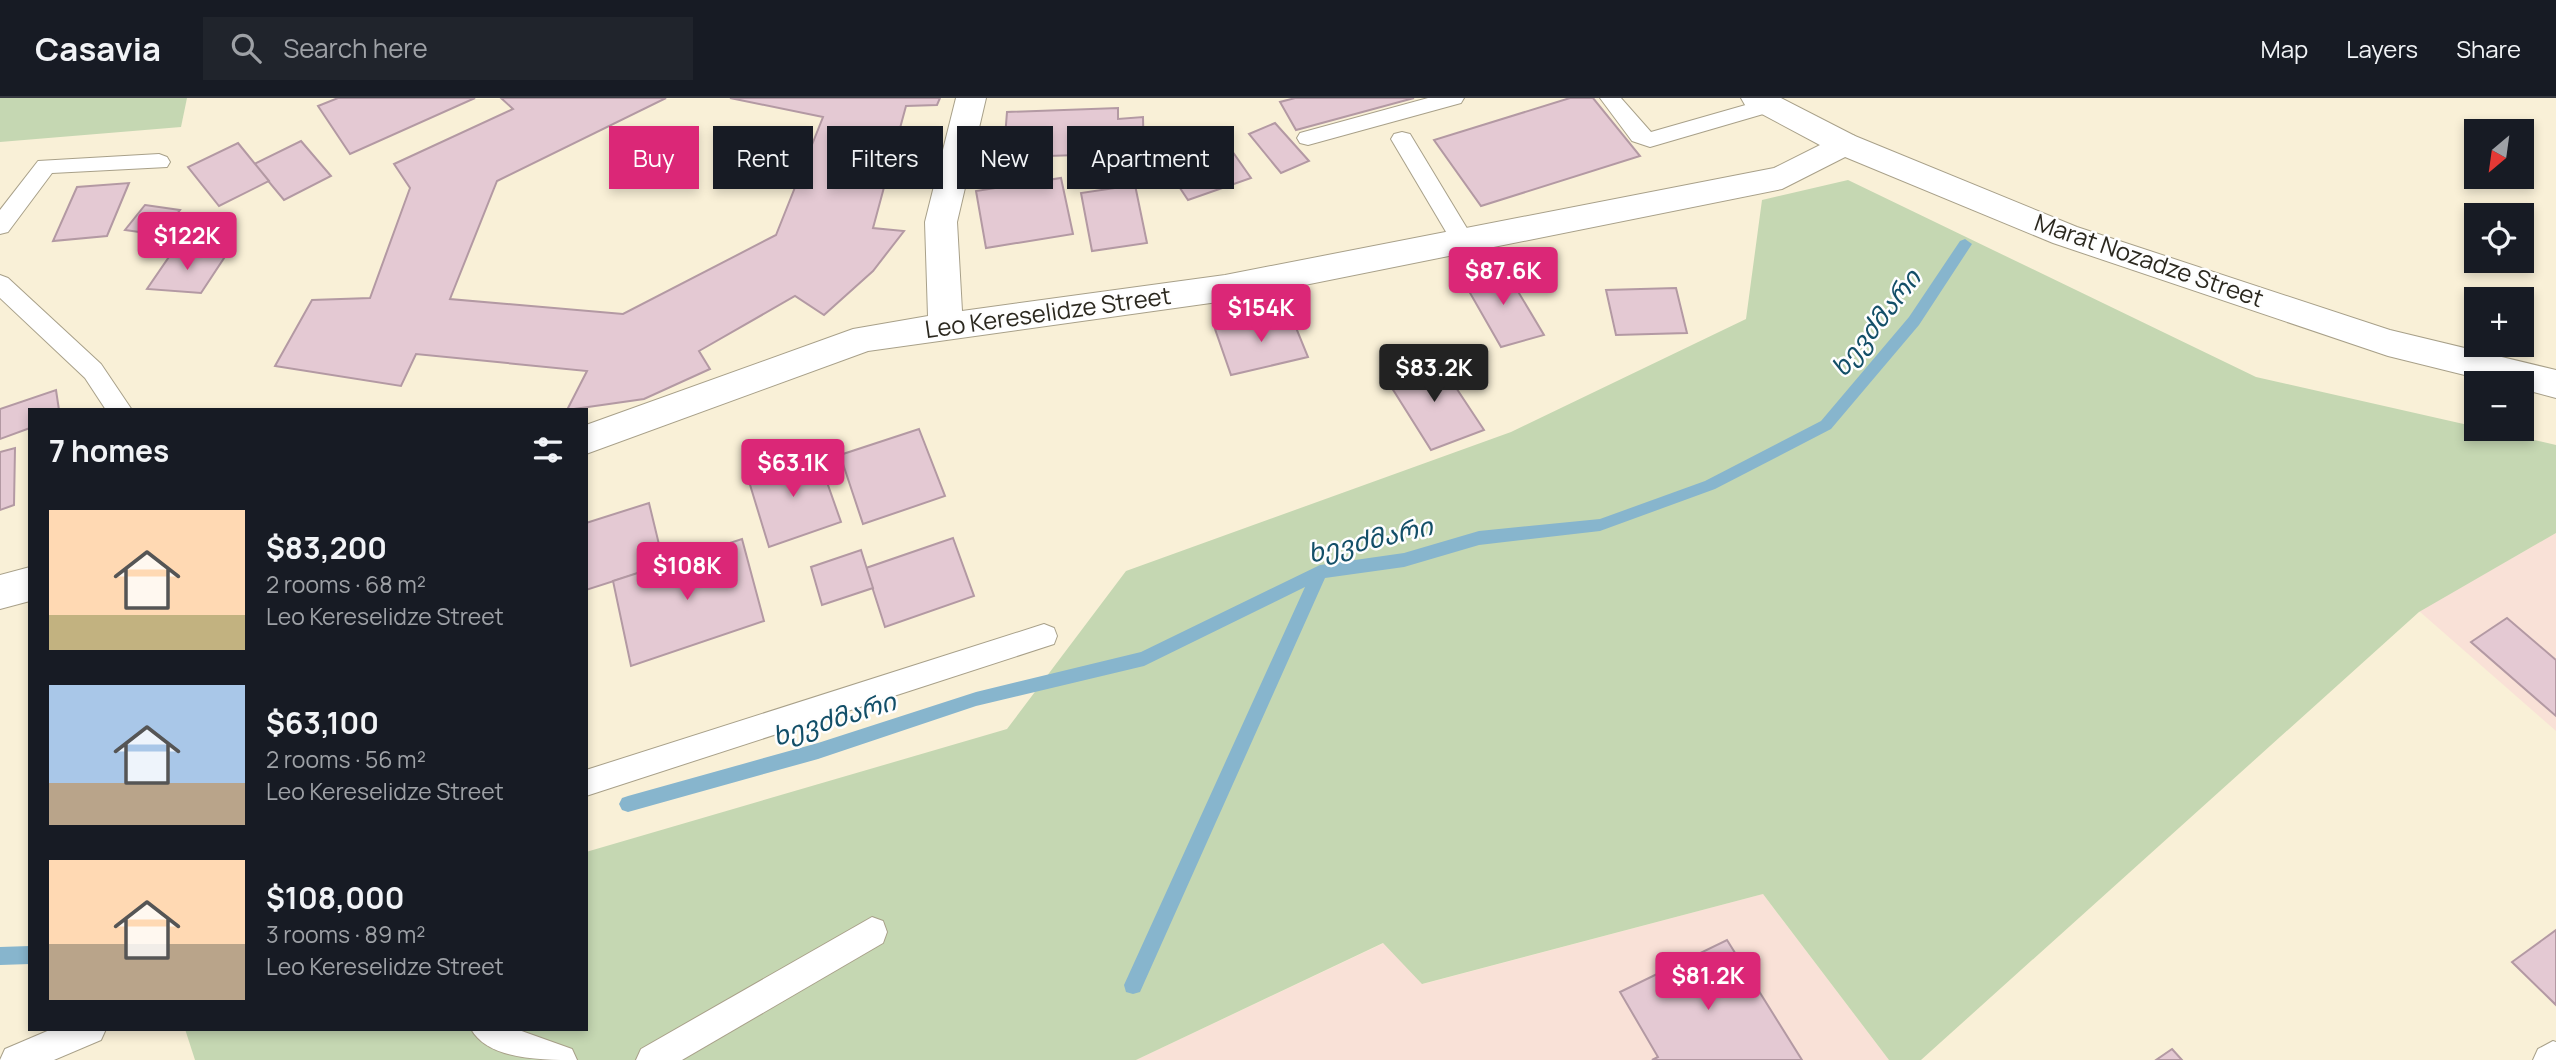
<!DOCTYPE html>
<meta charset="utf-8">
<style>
:root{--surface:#171b24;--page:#20242c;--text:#f1f3f6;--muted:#9ea1a6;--line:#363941;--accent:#db2777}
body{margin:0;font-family:Manrope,"Noto Sans Georgian",sans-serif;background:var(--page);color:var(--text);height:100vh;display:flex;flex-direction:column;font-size:26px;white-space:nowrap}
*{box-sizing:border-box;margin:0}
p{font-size:23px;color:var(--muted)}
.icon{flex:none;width:38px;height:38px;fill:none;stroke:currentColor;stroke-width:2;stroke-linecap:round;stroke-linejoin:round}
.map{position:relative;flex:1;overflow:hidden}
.drawer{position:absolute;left:28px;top:310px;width:560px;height:623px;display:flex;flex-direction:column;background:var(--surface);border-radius:0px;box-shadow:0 4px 10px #0003}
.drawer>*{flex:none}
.guide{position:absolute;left:609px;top:28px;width:665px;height:63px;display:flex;gap:14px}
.needle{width:46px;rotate:209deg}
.fabs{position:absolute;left:2464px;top:21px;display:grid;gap:14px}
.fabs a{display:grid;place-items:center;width:70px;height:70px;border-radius:0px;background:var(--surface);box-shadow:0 4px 10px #0003;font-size:35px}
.price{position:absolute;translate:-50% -60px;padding:0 16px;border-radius:7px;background:var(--accent);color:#fff;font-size:23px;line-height:46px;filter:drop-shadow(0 2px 4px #0008)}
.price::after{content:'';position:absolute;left:50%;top:42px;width:21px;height:16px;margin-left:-10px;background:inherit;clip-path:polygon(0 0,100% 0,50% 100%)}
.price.on{background:#222;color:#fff}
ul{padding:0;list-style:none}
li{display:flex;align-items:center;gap:21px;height:175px;padding:0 21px}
li span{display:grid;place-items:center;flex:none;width:196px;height:140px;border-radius:0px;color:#555}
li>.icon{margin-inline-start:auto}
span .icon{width:84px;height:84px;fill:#fffc;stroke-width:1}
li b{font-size:30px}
h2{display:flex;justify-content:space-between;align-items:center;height:84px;padding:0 21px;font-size:30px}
.tag{padding:0 24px;border-radius:0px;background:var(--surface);box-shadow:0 4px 10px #0003;font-size:24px;line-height:63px}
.tag.on{background:var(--accent);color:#fff}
header{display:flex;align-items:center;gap:42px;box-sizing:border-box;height:98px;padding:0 35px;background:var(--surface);border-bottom:2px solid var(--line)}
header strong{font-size:33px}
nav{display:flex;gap:38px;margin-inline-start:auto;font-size:24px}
.search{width:490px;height:63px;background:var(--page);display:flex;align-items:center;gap:18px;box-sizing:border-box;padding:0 24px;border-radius:0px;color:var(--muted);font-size:26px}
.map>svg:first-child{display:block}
.industrial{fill:#f9e1d7}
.green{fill:#c5d7b2}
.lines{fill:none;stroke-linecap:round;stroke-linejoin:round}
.stream{fill:#87b5cd;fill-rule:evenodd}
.building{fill:#e4c9d3;stroke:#b399a3;stroke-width:2}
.service-casing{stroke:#a8a089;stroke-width:2}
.minor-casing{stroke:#a8a089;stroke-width:2}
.tertiary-casing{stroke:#a8a089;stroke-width:2}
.service{fill:#fff;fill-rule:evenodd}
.minor{fill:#fff;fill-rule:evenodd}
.tertiary{fill:#fff;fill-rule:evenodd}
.labels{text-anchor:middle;stroke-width:5;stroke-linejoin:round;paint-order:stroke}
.street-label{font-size:24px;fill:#2b281f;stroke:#fefefe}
.water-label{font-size:26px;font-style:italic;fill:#134f68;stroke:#fefefe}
</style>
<header>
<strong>Casavia</strong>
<div class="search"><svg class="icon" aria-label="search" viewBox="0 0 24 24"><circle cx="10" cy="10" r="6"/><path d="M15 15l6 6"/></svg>Search here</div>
<nav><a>Map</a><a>Layers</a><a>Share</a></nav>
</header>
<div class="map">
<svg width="2556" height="962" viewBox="0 0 2556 962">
<rect width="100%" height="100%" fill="#f9f0d7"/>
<g class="industrial">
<path d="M2556,435V633L2419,513Z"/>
<path d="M1763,796L1889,962H1136L1384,845L1423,886Z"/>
</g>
<g class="green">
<path d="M0,0H187L181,29L0,44Z"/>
<path d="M1848,82L2256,279L2556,347V435L2419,514L1921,962H1889L1763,796L1422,886L1383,845L1136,962H195L185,931H586V754L1007,631L1126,473L1511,334L1746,221L1762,102Z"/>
</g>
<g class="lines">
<g class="stream">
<path d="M1965,141L1972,146L1919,227L1831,331L1715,391L1600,433L1479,447L1404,469L1325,480L1140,894L1133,896L1126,894L1124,887L1305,489L1144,568L976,608L818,661L628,714L622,712L619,706L622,700L628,698L818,645L976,594L1141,554L1320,467L1404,455L1479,433L1600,421L1705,383L1821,323L1909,219L1960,143Z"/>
<path d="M30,848V866L0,867V849Z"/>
</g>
</g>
<g class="building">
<path d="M338,0H475L350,56L318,8Z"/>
<path d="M501,0H666L497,83L450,201L623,216L776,137L823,19L730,0H940L937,7L906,8L873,130L904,133L873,173L824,217L795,198L699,253L710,271L644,301L567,312L587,273L416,256L401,288L275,268L312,202L370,200L410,90L394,66L513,11Z"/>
<path d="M1295,0H1414L1296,32L1280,4Z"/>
<path d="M1570,0H1593L1640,58L1481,108L1434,42Z"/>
<path d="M1118,10V21L1143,19L1144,68L1103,70V62L1077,63L1078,57L1048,58V50L1004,52L1007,14Z"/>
<path d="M1275,25L1309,63L1281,75L1249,36Z"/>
<path d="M1218,33L1251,80L1188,102L1156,54Z"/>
<path d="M301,43L331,78L284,102L254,66Z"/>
<path d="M238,45L269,83L219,108L188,69Z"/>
<path d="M1061,80L1073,136L986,150L976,93Z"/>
<path d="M129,85L107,138L53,143L77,89Z"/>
<path d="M1135,87L1147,145L1092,153L1081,95Z"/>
<path d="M145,107L180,112L160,137L125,132Z"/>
<path d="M173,153L226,157L201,195L147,191Z"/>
<path d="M1504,170L1544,237L1501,249L1462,181Z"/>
<path d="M1676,190L1687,235L1616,237L1606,192Z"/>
<path d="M1290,215L1308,259L1231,277L1215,231Z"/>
<path d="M1437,261L1484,332L1431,352L1385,279Z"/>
<path d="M56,292L59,312H30V330L0,341V311Z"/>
<path d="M919,331L945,398L863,426L840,357Z"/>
<path d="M15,350L14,407L0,412V354Z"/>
<path d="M816,353L841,424L769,449L747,377Z"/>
<path d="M649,405L664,467L586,492V425Z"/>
<path d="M953,440L974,498L885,529L866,470Z"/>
<path d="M742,441L764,523L631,568L613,483Z"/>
<path d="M861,452L873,490L822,507L811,469Z"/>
<path d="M2507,520L2556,562V618L2471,544Z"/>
<path d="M2556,832V907L2512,864Z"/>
<path d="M1727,842L1802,962H1652L1658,959L1620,894Z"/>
<path d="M2172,951L2182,962H2156Z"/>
</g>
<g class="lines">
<g class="service-casing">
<g id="service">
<path d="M1428,0H1464L1461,5L1308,47L1300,45L1297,40L1300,35Z"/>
<path d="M1600,0H1621L1651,34L1770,0L1777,2L1780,7L1777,12L1650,49L1632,43Z"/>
<path d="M1402,34L1410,36L1471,137L1474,143L1471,149H1455L1391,41L1394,36Z"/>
<path d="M159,56L167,59L170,64L167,69L52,75L8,134L0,136V112L38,63Z"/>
<path d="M0,177L8,180L101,266L132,312H106L85,280L0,200Z"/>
<path d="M1044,526L1054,530L1057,538L1054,546L586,698V672Z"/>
<path d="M872,819L883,823L887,834L883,845L682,962H636L641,951Z"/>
<path d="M52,931H106L101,942L54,962H0L5,951Z"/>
<path d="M471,931H516L572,951L577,962C542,962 488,962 471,931Z"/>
<path d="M2553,943L2556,944V962H2533L2538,951Z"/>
</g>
</g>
<g class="minor-casing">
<g id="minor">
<path d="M956,0H986L957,124L962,213L1225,177L1774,70L1844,35L1855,38L1860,46L1855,54L1782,91L1225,203L868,253L586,356V327L853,231L928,218L925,124Z"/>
<path d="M30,469V503L0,511V477Z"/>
</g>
</g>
<g class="tertiary-casing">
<path id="tertiary" d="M1741,0H1781L1855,38L2077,129L2390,232L2556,272V300L2522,291V285H2497L2388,258L2053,145L1833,54L1745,7Z"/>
</g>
<use href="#service" class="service"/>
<use href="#minor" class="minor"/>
<use href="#tertiary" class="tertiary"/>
</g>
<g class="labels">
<g class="street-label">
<text transform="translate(2149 163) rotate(19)" y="8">Marat Nozadze Street</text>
<text transform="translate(1048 215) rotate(-8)" y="8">Leo Kereselidze Street</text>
</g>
<g class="water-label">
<text transform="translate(1876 225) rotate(-52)" y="9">ხევძმარი</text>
<text transform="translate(1370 442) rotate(-13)" y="9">ხევძმარი</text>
<text transform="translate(834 621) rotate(-17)" y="9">ხევძმარი</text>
</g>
</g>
</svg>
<div class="fabs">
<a><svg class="needle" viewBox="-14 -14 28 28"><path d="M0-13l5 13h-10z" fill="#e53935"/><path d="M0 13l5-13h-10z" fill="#9ea1a6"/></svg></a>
<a><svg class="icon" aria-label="locate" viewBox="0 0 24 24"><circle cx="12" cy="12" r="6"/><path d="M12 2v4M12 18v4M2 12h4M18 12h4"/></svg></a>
<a>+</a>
<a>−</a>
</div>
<b class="price" style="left:187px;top:174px">$122K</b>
<b class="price" style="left:1503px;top:209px">$87.6K</b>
<b class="price" style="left:1261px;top:246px">$154K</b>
<b class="price on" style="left:1434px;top:306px">$83.2K</b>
<b class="price" style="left:793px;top:401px">$63.1K</b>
<b class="price" style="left:687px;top:504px">$108K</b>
<b class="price" style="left:1708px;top:914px">$81.2K</b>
<div class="guide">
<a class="tag on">Buy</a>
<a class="tag">Rent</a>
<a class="tag">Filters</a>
<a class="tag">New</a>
<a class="tag">Apartment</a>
</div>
<section class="drawer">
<h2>7 homes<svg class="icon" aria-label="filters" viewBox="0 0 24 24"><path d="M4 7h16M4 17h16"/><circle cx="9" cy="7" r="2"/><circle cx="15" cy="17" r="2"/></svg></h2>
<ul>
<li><span style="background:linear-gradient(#ffd9b3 75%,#c2b280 0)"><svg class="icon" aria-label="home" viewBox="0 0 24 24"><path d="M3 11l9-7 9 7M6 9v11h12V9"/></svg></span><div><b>$83,200</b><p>2 rooms · 68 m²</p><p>Leo Kereselidze Street</p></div></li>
<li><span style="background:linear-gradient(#a9c7e8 70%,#b9a48a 0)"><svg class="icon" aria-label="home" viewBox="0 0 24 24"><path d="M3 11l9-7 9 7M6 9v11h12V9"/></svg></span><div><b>$63,100</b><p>2 rooms · 56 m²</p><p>Leo Kereselidze Street</p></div></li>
<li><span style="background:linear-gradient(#ffd9b3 60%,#b9a48a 0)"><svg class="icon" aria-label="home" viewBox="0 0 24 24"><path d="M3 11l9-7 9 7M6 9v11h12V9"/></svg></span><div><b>$108,000</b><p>3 rooms · 89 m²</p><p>Leo Kereselidze Street</p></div></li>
</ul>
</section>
</div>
